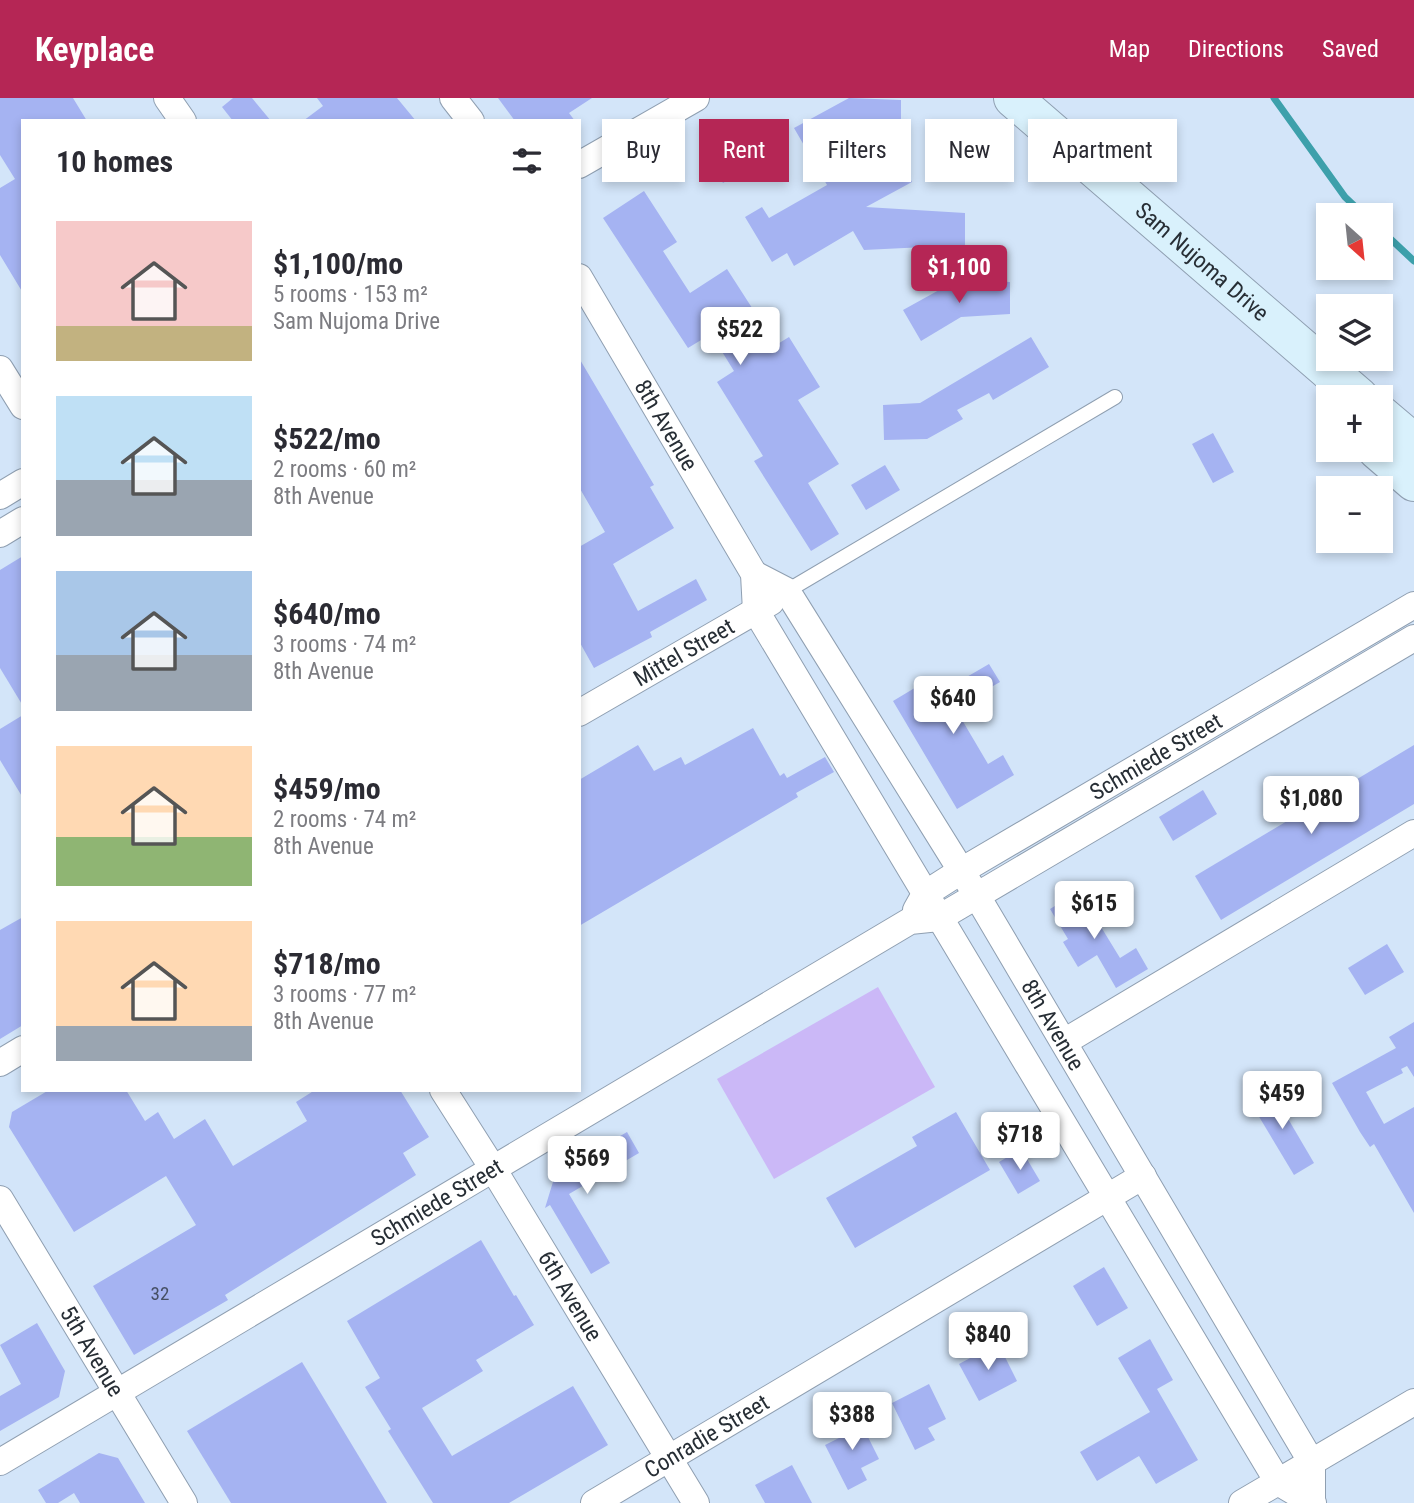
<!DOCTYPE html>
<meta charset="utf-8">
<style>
:root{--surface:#fff;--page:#f2f2f3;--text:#2b2b33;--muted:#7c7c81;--accent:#b52655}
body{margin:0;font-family:"Roboto Condensed",sans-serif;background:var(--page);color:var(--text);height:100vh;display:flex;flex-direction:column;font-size:26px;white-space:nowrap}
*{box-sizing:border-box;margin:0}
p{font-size:23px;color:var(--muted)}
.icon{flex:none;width:38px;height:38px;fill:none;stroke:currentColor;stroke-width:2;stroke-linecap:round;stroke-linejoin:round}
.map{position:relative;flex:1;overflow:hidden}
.drawer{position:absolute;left:21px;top:21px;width:560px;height:973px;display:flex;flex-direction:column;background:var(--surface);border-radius:0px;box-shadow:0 4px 10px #0003}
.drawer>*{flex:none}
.top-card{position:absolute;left:602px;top:21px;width:665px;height:63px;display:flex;gap:14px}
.needle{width:46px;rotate:153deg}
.buttons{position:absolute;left:1316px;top:105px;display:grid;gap:14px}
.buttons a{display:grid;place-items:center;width:77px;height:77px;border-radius:0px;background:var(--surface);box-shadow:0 4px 10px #0003;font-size:35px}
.price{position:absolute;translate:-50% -60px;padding:0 16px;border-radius:7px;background:#fff;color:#222;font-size:23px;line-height:46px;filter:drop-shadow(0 2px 4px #0008)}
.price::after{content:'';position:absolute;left:50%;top:42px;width:21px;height:16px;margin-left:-10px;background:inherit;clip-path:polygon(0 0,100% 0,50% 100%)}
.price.on{background:var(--accent);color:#fff}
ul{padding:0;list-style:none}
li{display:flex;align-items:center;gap:21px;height:175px;padding:0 35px}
li span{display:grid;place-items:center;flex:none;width:196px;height:140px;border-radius:0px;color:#555}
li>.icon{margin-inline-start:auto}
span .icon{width:84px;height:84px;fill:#fffc;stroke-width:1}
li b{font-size:30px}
h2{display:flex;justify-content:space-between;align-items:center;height:84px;padding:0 35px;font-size:30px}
.pill{padding:0 24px;border-radius:0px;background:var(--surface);box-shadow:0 4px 10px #0003;font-size:24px;line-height:63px}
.pill.on{background:var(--accent);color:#fff}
header{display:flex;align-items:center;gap:42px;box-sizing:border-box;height:98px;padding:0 35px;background:var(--accent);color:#fff}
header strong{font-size:33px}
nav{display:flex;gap:38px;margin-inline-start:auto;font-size:24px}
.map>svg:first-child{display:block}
.green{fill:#cbb8f7}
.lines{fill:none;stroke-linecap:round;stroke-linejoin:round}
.stream{stroke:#3da0ab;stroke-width:7}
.building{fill:#a5b3f2}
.lane-casing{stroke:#8f9fb1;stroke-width:16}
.street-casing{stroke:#8f9fb1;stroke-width:28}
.secondary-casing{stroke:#8f9fb1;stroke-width:40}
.lane{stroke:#fff;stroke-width:14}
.street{stroke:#fff;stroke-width:26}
.secondary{stroke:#d9f1fc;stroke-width:38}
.labels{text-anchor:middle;stroke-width:5;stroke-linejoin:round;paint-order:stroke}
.number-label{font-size:19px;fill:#464f64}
.street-label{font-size:23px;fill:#272e35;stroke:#fff}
</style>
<header>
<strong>Keyplace</strong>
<nav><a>Map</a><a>Directions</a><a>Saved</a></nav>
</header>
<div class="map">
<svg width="1414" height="1405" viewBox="0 0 1414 1405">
<rect width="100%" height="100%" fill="#d3e5f9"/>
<path class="green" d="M878,889L935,989L774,1081L717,981Z"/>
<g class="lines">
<g class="stream">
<path d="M1274,0L1345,99L1364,117"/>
<path d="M1381,132L1414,163"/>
</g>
</g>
<g class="building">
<path d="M0,0H73L87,23H23V195L0,157V90L15,81L0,57Z"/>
<path d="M233,0H252L271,23H233L222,9Z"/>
<path d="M317,0H397L416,23H303L323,8Z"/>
<path d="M498,0H592L569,15L575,23H515Z"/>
<path d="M849,0L901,2V34L886,35L912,84L866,109L965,115V147L864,152L853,133L794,168L787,155L772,164L745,119L762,109L769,120L827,87L794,30Z"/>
<path d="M748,34L764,60L723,85L707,59Z"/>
<path d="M644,93L677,144L663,153L690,195L727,171L776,247L789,239L820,289L798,302L839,366L808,385L839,436L811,453L754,363L763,358L717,284L734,273L711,236L688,250L603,120Z"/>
<path d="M959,181L1010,184V216L961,219L921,243L903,212Z"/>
<path d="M1031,239L1049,269L993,302L989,295L957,312L963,321L927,341L884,342L883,307L920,305Z"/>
<path d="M579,260L654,387L650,389L674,430L613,466L638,513L696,481L707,502L650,534L652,539L594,570L579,543V449L605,434L579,389Z"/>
<path d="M1213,335L1234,374L1213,385L1192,346Z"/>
<path d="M885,367L900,392L866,412L851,387Z"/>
<path d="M23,458V608L0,570V472Z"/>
<path d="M989,566L1000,584L955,610L988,666L1003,657L1014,677L957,711L893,603L933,579L941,594Z"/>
<path d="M23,617V700L0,662V631Z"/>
<path d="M753,630L780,678L784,675L787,680L825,659L834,674L796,695L798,699L579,828V682L638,647L654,673L681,659L685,667Z"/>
<path d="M1414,647V706L1221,822L1195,778Z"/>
<path d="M1203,692L1217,716L1173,743L1159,719Z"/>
<path d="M1079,793L1120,860L1136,850L1148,871L1116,890L1097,857L1078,869L1063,844L1068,841L1050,811Z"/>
<path d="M23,819V927L0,941V832Z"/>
<path d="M1387,846L1404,874L1365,897L1348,870Z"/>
<path d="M1414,924V979L1407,968L1401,971L1403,975L1366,994L1384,1026L1414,1009V1115L1374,1046L1370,1049L1360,1034L1332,985L1396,950L1389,939Z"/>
<path d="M1270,990L1314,1065L1294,1077L1249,1002Z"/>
<path d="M49,992H126L145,1023L158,1014L174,1041L205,1021L233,1068L307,1023L296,1004L315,992H400L429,1039L403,1055L416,1077L225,1197L228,1202L134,1257L93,1188L196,1127L166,1078L74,1134L9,1029L12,1014Z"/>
<path d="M956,1014L990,1072L855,1150L826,1100L917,1048L912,1039Z"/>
<path d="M627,1034L639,1055L569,1096L610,1165L591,1176L550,1107L545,1110L556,1074L557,1075Z"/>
<path d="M1021,1051L1040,1083L1018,1096L999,1064Z"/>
<path d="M481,1142L514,1198L516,1197L534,1227L476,1262L483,1273L422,1310L452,1358L573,1288L608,1347L509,1405H433L388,1333L391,1331L365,1289L380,1280L347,1223Z"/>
<path d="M1104,1169L1128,1210L1097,1228L1073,1188Z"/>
<path d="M37,1225L65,1273L59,1299L0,1333V1298L21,1286L0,1247Z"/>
<path d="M1150,1241L1173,1282L1157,1291L1198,1362L1156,1386L1139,1358L1097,1383L1080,1354L1150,1314L1118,1260Z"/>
<path d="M998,1245L1017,1283L979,1303L959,1266Z"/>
<path d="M302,1264L387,1405H231L187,1333Z"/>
<path d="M929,1286L946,1321L928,1330L935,1342L915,1352L892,1305Z"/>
<path d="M857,1317L879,1361L861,1370L867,1382L848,1392L825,1347L843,1338L838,1327Z"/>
<path d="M99,1355L118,1360L145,1405H80L74,1395L58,1405H46L38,1392Z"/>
<path d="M792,1367L812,1405H765L755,1387Z"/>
</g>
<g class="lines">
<g class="lane-casing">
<path id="lane" d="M787,493L1115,299"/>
</g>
<g class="street-casing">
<g id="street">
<path d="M167,0L183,23"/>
<path d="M453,0L471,23"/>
<path d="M579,67L696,0"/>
<path id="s1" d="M579,179L754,476L756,513L1278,1384L1313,1405"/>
<path d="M0,271L23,308"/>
<path d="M0,398L23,384"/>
<path d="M0,436L23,422"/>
<path id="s2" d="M754,476L787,493L977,798L1312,1365V1403"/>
<path id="s3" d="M579,615L771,504"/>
<path id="s4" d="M916,812L925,796L961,773L1414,507"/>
<path d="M1064,944L1414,735"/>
<path d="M0,965L23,951"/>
<path id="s5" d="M443,992L492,1069L696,1405"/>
<path id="s6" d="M0,1101L184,1405"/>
<path id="s7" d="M0,1364L910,823L939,820L1414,540"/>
<path id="s8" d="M594,1405L1143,1078"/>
<path d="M1242,1405L1414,1304"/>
</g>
</g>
<g class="secondary-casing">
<g id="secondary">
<path id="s9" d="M1013,0L1359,299"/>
<path d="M1381,317L1414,345"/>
<path d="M1377,352L1414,384"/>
</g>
</g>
<use href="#lane" class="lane"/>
<use href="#street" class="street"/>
<use href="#secondary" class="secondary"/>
</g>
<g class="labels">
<g class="number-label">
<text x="160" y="1202">32</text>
</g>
<g class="street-label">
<text dy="8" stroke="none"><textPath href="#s9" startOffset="250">Sam Nujoma Drive</textPath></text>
<text dy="8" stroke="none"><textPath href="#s1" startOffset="172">8th Avenue</textPath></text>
<text dy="8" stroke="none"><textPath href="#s3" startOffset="121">Mittel Street</textPath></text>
<text dy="8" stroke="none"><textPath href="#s4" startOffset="287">Schmiede Street</textPath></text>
<text dy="8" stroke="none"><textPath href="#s2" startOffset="546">8th Avenue</textPath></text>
<text dy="8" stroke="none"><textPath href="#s7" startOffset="508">Schmiede Street</textPath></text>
<text dy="8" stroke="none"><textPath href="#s5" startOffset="242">6th Avenue</textPath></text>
<text dy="8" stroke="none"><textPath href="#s6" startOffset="178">5th Avenue</textPath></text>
<text dy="8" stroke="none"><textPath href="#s8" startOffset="131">Conradie Street</textPath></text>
</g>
</g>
</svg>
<div class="buttons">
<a><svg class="needle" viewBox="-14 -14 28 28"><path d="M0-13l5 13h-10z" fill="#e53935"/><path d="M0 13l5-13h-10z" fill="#7c7c81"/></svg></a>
<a><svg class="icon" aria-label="layers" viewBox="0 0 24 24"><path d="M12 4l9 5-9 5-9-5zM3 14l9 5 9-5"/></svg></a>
<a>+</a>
<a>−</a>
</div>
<b class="price on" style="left:959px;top:207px">$1,100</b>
<b class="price" style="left:740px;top:269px">$522</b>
<b class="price" style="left:953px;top:638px">$640</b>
<b class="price" style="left:1311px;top:738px">$1,080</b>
<b class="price" style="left:1094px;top:843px">$615</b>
<b class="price" style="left:1282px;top:1033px">$459</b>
<b class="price" style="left:1020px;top:1074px">$718</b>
<b class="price" style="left:587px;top:1098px">$569</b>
<b class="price" style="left:988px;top:1274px">$840</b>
<b class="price" style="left:852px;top:1354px">$388</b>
<div class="top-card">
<a class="pill">Buy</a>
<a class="pill on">Rent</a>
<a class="pill">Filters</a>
<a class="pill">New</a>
<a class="pill">Apartment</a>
</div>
<section class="drawer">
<h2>10 homes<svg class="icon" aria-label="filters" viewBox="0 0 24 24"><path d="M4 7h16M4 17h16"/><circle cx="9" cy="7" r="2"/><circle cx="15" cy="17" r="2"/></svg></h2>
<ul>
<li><span style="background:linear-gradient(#f6c9c9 75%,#c2b280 0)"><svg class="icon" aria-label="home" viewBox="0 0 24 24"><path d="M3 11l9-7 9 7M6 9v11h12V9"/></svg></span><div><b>$1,100/mo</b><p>5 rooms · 153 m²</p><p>Sam Nujoma Drive</p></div></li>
<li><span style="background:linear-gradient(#bfe0f5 60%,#9aa5b1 0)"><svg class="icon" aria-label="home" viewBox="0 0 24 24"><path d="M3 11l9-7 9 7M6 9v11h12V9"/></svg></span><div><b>$522/mo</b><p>2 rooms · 60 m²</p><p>8th Avenue</p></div></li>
<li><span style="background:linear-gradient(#a9c7e8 60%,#9aa5b1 0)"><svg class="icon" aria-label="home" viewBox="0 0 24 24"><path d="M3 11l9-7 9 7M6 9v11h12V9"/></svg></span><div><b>$640/mo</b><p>3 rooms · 74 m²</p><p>8th Avenue</p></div></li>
<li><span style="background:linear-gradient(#ffd9b3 65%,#8fb573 0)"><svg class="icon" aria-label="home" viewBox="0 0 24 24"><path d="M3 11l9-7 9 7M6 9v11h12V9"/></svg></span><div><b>$459/mo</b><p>2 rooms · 74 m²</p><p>8th Avenue</p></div></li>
<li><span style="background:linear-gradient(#ffd9b3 75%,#9aa5b1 0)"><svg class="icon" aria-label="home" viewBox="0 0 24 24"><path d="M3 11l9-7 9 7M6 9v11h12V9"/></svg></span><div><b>$718/mo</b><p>3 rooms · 77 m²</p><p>8th Avenue</p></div></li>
</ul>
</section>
</div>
